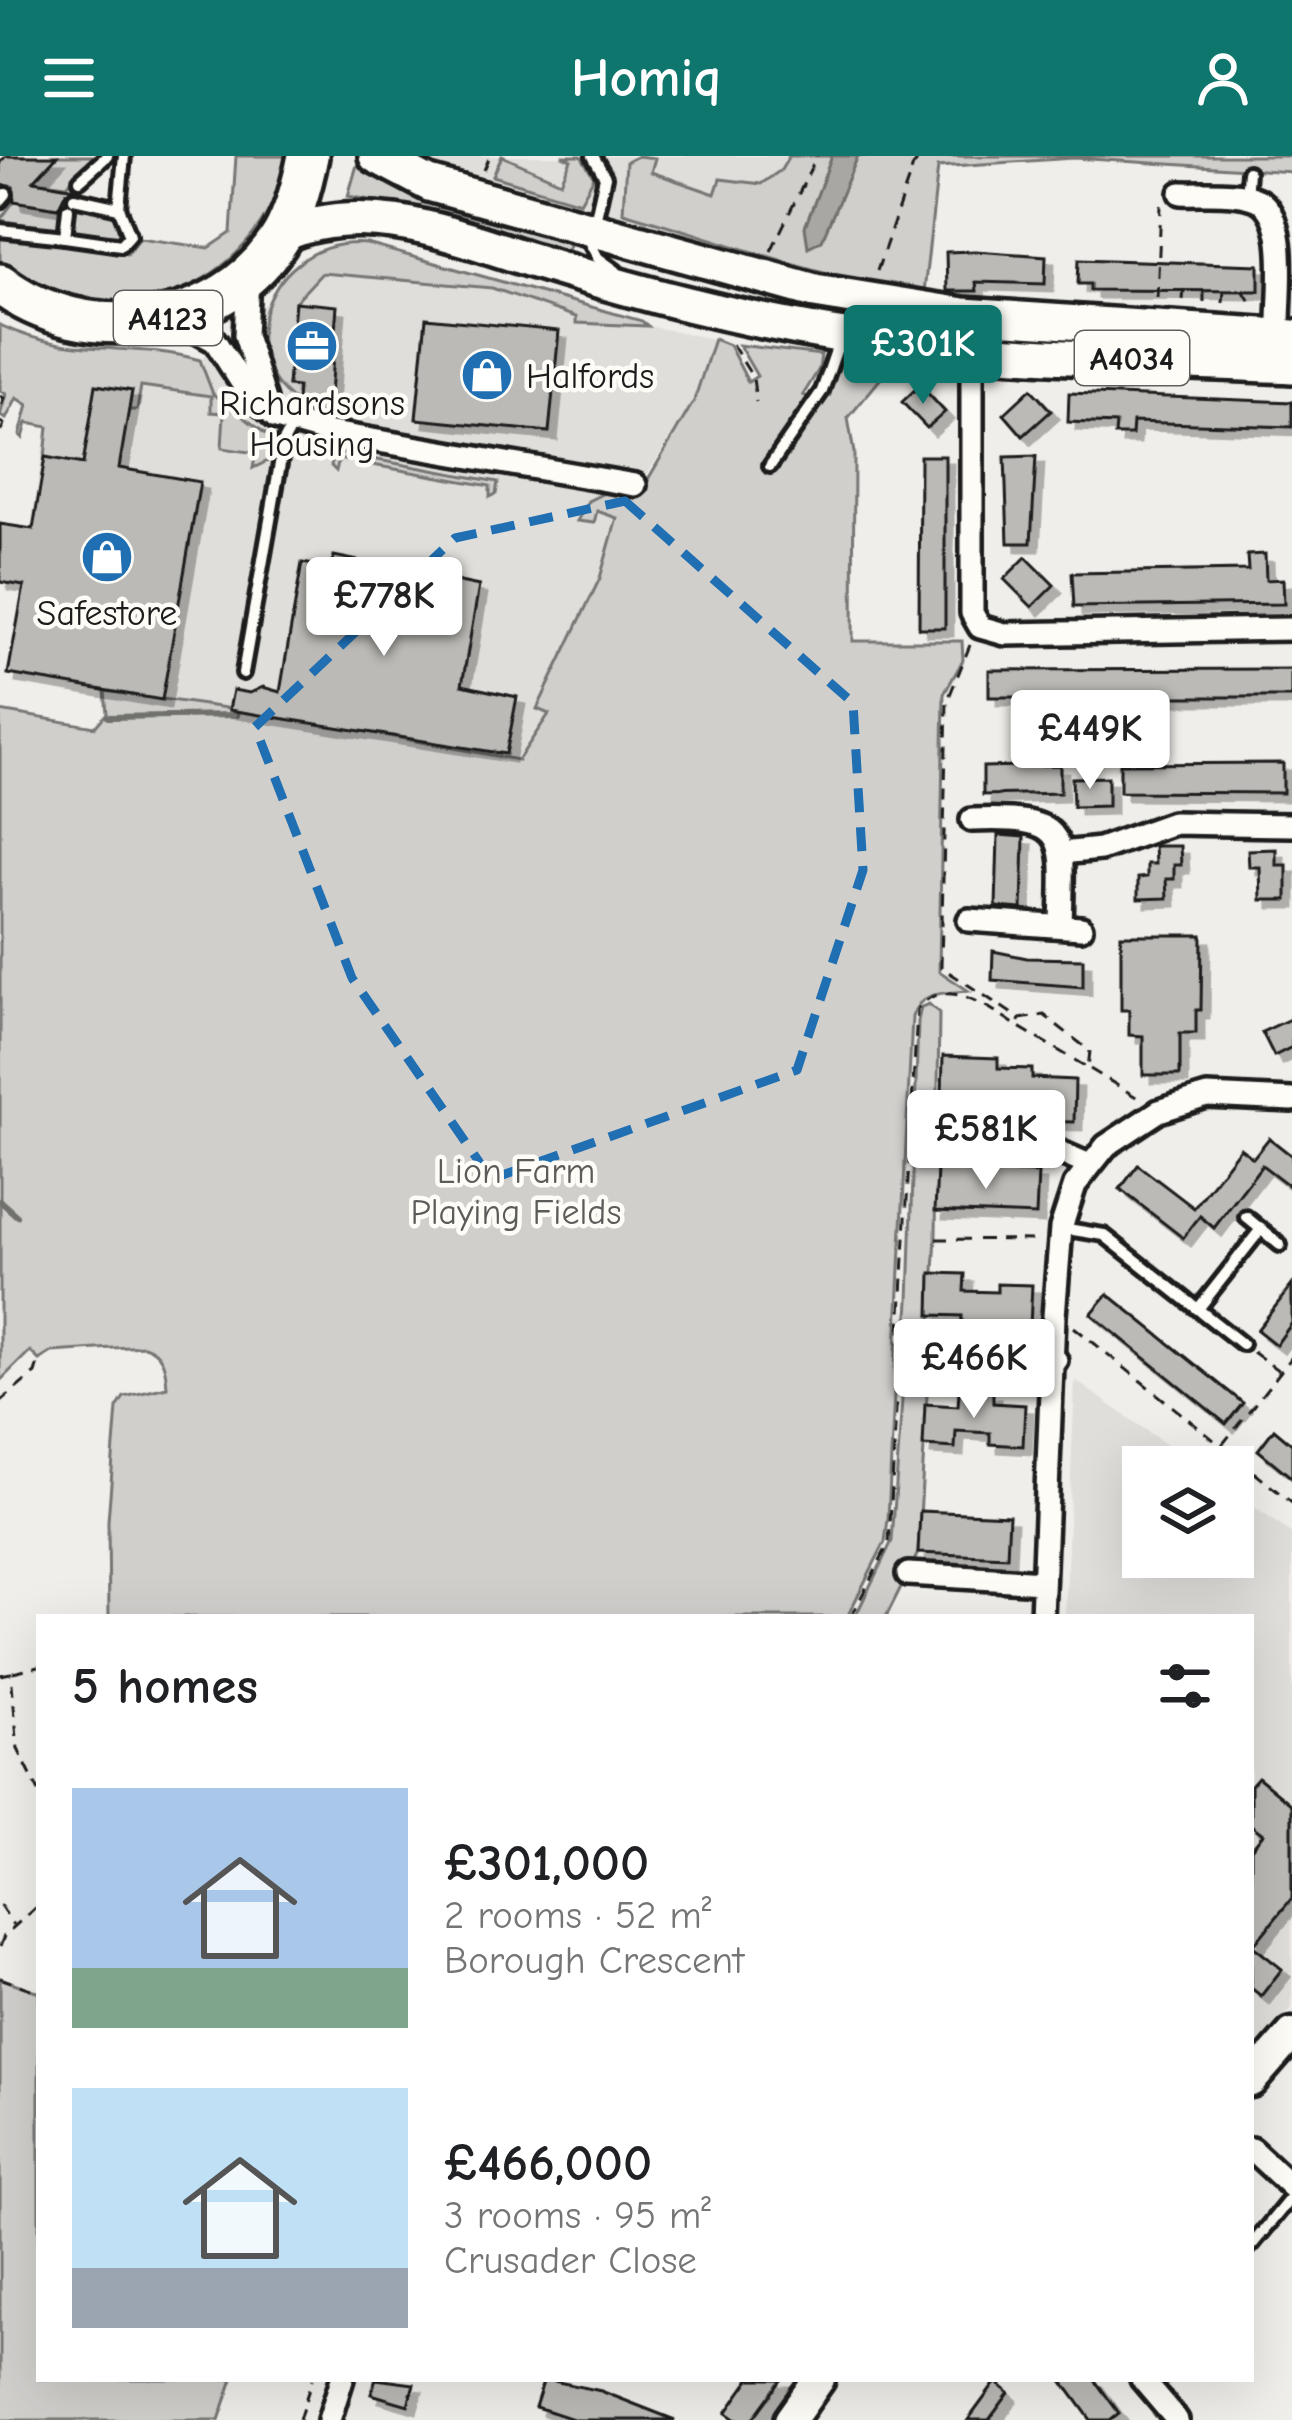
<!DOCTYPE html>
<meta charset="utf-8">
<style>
:root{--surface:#fff;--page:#f6f6f6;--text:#202124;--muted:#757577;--accent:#0f766e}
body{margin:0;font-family:"Comic Neue",sans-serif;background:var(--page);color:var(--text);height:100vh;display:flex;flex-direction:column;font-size:45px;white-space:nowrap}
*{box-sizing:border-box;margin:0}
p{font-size:39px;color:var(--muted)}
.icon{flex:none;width:66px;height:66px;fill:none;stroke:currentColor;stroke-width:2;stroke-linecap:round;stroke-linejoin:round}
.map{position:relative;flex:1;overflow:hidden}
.panel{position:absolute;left:36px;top:1458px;width:1218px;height:768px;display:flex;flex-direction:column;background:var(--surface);border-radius:0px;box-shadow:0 12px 48px #0002}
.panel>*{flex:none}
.fabs{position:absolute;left:1122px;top:1290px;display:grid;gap:24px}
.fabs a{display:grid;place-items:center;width:132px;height:132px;border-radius:0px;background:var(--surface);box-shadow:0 12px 48px #0002;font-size:60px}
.price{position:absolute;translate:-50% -102px;padding:0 27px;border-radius:12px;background:#fff;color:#222;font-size:39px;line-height:78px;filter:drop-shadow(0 3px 6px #0008)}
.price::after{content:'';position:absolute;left:50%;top:72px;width:36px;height:27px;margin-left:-18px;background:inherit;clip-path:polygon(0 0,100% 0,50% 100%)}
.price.on{background:var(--accent);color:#fff}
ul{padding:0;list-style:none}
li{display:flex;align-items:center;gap:36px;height:300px;padding:0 36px}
li span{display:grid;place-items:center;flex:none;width:336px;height:240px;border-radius:0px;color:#555}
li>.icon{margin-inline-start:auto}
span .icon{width:144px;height:144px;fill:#fffc;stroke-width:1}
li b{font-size:51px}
h2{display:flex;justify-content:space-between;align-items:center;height:144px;padding:0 36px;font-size:51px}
header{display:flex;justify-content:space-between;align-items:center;height:156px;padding:0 36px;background:var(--accent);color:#fff;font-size:54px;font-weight:600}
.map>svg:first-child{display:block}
.built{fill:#e0deda}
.green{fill:#d0cfcc;stroke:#767674;stroke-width:3}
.water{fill:#a8a7a3;stroke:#706f6d;stroke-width:3}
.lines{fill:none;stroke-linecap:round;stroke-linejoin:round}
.stream{stroke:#706f6d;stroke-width:6}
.building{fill:#bbbab6;stroke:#1c1c1c;stroke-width:3;filter:url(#shadow)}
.lane-casing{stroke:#1c1c1c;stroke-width:20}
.street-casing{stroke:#1c1c1c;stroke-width:30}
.secondary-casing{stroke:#1c1c1c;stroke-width:39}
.primary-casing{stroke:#1c1c1c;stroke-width:42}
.highway-casing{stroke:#1c1c1c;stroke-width:48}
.path{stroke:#1c1c1c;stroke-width:3;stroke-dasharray:12 9;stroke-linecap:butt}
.lane{stroke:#fdfcf7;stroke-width:10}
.street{stroke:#fdfcf7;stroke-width:21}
.secondary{stroke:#fdfcf7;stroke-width:30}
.primary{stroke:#fdfcf7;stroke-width:33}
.highway{stroke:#fdfcf7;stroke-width:39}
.marked{fill:none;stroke:#1f6fb2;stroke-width:9;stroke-dasharray:24 15;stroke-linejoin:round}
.labels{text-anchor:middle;stroke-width:9;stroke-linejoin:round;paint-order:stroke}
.shield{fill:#fdfcf7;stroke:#605f5e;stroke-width:3}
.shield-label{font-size:33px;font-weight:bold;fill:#1c1c1c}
.poi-label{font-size:36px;fill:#1c1c1c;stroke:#fdfcf7}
.park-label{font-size:36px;fill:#5b5b5a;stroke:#fdfcf7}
</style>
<header><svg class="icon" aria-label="menu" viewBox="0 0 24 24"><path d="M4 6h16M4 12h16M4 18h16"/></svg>Homiq<svg class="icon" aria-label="person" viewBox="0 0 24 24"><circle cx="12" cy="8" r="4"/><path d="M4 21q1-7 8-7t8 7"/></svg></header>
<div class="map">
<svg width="1292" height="2264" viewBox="0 0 1292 2264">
<defs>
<filter id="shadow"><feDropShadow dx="8" dy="8" stdDeviation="0" flood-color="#0004"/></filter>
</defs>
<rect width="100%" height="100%" fill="#f0eeea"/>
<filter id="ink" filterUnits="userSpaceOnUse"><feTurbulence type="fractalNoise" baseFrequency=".00833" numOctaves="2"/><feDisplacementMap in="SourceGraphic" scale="24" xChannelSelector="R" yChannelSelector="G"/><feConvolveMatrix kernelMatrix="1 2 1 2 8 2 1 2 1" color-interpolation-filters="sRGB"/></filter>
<g filter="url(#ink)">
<g class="built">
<path d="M376,0H848L751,120Z"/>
<path d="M353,87L648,170L714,183L694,245L646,320L538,552L550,557L518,604L8,518L59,191L119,197L155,193L200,204L268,146L304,106L329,90Z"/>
<path d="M1075,1224L1198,1311H1143V1401H1233V1336L1292,1378V1852L1251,1902V1461H1065Z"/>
</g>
<g class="green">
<path d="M57,0H94L67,29L34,25Z"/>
<path d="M236,0H289C256,140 115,187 0,105V80L127,98L140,82L209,92L231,77Z"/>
<path d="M502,0L561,26L571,4L562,0H581L594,21L580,46L493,20Z"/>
<path d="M638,0L655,2L651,16L715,38L720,23L761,28L781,14L789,0H1292V16L1074,2L938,11L924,136C820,122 724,85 623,56L626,6Z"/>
<path d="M365,6L565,81L569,90L563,100L419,53L348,40L357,9Z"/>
<path d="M14,45L64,53L60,75L0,64Z"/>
<path d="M75,51L116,58L119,79L72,76Z"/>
<path d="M367,88L642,165L648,170L576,167V161L492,132L322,117L295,146L288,230L298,231L297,247L343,256L336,263C213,234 257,79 367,88Z"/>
<path d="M0,169C74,204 128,184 200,204L213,238L274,284L272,303L253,312L256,297L222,292L224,257L211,256V240L141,230L137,254H129L132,235L97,229L83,308L45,301L48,271L27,267L23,282L20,279L28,249L17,242L6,263L0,260L6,238L0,235Z"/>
<path d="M714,183L729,189L748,226L757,220L739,189L821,199L819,213L803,239L821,246L839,202L892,209L848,262L854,297L853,485H962L963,504L944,538L939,815L969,835C945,837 920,834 912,861L888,1363L885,1386L847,1461H109L108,1365L117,1252L124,1241L167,1231C166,1212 163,1196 144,1190L52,1196L39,1204L30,1195L0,1225V555L95,571L107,557L105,535L276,559L518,604L549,558L537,553L600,422L617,362L597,355L594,367L577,365L588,345L604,337L637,342L694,245Z"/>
<path d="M334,296L498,326L496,338L490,341V330L339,303L336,315L331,310Z"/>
<path d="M929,848L939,857L936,1080L918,1397L886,1461H855L892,1385L909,1145L918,865L921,851Z"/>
<path d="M0,1822L39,1836V2223H233L219,2264H0Z"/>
</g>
<path class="water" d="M832,0H858L822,84L808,91L805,71Z"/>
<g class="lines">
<g class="stream">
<path d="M108,561L237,559"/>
<path d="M0,1045L17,1060"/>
</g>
</g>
<g class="building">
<path d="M6,0H57L34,25L75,32L66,36L58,52L14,45L13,31H0V6Z"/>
<path d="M975,95L1046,100L1045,128L976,126L977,135H947L946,96Z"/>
<path d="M1079,103L1259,109V135L1090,134V128H1078Z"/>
<path d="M295,146L337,150L329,250L297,247L298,231L288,230Z"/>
<path d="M426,162L559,175L549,276L416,263Z"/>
<path d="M96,229L132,235L119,312L200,326L162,544L8,518L24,430L0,426V368L33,373L45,301L83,308Z"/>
<path d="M920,229L945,256L927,272L902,246Z"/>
<path d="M1031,233L1051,255L1023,280L1004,258Z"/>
<path d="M1069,237L1292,246V271L1133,266L1132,279H1115L1116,268L1068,266Z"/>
<path d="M920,300H945V472H919Z"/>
<path d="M1036,300L1031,387H1008L1005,301Z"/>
<path d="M1265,398L1266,424L1283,423L1284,448L1074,451L1072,417L1248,414L1247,399Z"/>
<path d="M334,400L479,430L462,529L517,541L506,598L229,554L233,534L250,537L263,531L280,536L302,407L332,412Z"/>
<path d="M1026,401L1054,429L1032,451L1004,423Z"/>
<path d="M1291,513V541H989V514Z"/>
<path d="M1283,607V637L1120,636V608Z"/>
<path d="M1060,609V637L983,639V611Z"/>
<path d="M1108,621V650L1073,651L1072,622Z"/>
<path d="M998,679L1024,681L1022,753L996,751Z"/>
<path d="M1154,690H1180L1181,709H1174V723H1166L1167,742L1138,743V722L1147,721V708H1155Z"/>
<path d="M1276,693V709H1287V744H1261L1260,711H1249L1248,694Z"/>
<path d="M1121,779H1202L1201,854H1196V877H1180V919H1143V880L1129,879V854H1121Z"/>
<path d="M993,795L1027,802L1083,803V831L992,824Z"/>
<path d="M1292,862V891L1274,900L1262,876Z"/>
<path d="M943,900L998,902V912L1032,913V922L1075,924L1074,966L1028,965V954L996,953L997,941L942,940Z"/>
<path d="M1269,982L1292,1000V1032L1262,1009L1214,1072L1200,1060L1183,1082L1120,1033L1138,1009L1194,1052L1240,992L1253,1002Z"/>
<path d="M937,1013L1038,1017L1036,1059L935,1055Z"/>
<path d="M931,1117L965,1118L964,1135L997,1136V1128L1032,1129L1030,1170L961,1174L962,1160L930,1159Z"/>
<path d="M1292,1129V1167L1276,1189L1257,1174Z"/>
<path d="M1108,1138L1243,1247L1226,1268L1091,1158Z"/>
<path d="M959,1235L993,1236V1247L1025,1249L1023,1290L990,1288V1277L956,1275L955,1292L923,1290L925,1248L958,1250Z"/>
<path d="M1274,1273L1292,1288V1322L1258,1294Z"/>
<path d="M920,1355L1009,1359L1007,1401L918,1397Z"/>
<path d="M1258,1621L1292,1649V1742L1253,1790L1282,1813L1261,1840L1251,1832V1693L1263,1678L1251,1669V1629Z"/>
<path d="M376,2223L414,2228L408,2249L371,2238Z"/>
<path d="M544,2223L601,2235L675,2264H576L549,2255L535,2251Z"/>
<path d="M750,2223H782L752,2264H736L726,2257Z"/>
<path d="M1061,2223H1094L1119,2257L1110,2264H1091Z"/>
<path d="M996,2226L1009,2237L989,2264H968Z"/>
</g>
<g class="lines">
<g class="lane-casing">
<g id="lane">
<path d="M593,0L605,21L590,87L598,102L616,115"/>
<path d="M80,24L107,0"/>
<path d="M1246,41L1248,16"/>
<path d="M0,45L6,38"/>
<path d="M119,52L124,0"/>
<path d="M0,74L65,81L68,53"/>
<path d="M65,81L121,89L130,79L119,52L74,42"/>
<path d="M770,310L822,235L840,183"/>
<path d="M243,517L284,285L293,268"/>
<path d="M1246,1061L1280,1089"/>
<path d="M1061,1072L1104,1079L1242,1188"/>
<path d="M1198,1153L1261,1073"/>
<path d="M1251,2090L1292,2040"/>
</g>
</g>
<g class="street-casing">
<g id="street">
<path d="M1181,37C1203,38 1237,34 1258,44C1292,63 1277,145 1279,181"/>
<path d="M248,123L245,179L265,244"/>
<path d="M171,161L215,185L247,235L276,262L326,276L635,329"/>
<path d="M898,165L962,176L972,195V457L980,471L1005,478L1292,473"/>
<path d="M972,664C1073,660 1063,680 1061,770"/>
<path d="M1062,697L1100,693L1173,667L1292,669"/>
<path d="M969,764L1081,772"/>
<path d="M946,984L1050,992L1089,1009"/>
<path d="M944,1198L1056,1204"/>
<path d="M908,1418L1043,1426"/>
<path d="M1042,1461L1054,1160L1061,1072L1075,1029L1106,990L1159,955L1207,940L1292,944"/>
<path d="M1251,1993L1292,2031"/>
<path d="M1142,2223L1177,2264"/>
<path d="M329,2264L342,2223"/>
</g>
</g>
<g class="secondary-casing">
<g id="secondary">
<path d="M1251,1925L1292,1878"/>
<path d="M790,2264L819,2223"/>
</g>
</g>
<g class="primary-casing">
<g id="primary">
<path d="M376,0L429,28L815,135L963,159L1292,181"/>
<path d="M282,79C362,43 448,77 528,103C630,135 732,162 838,179C987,203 1141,203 1292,210"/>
</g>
</g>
<g class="highway-casing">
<path id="highway" d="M0,128C84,193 224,176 282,79C295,56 303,25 308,0"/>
</g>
<g class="path">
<path d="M484,14L490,0"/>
<path d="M771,95L817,0"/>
<path d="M877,115L913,10L922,0"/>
<path d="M1243,134L1252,149"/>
<path d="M1157,142L1161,49"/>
<path d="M1183,144L1184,133"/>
<path d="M1204,146V133"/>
<path d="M1223,147L1224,134"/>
<path d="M732,188L753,222L756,246"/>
<path d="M0,240L4,242L0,253"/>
<path d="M0,266L4,268L0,277"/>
<path d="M970,489L947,546L941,811L1020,863L1044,859L1090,895L1088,912L1019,871"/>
<path d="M1090,913L1138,942"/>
<path d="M936,1083L1036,1084"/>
<path d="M1074,1171L1292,1347"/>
<path d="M1253,1196L1279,1215"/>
<path d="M0,1246L35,1217L39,1204"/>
<path d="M1222,1289L1292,1201"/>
<path d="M851,1461L889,1387L917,854C943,817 990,852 1017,870L1020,863"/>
<path d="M13,1516L39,1510"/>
<path d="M0,1519L11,1517L18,1593L39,1636"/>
<path d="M0,1749L13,1769"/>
<path d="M0,1791L4,1780L39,1748"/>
<path d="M0,1822L39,1836"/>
<path d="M299,2264L312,2223"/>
</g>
<use href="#lane" class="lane"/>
<use href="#street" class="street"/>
<use href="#secondary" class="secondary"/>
<use href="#primary" class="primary"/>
<use href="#highway" class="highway"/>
</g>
</g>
<path class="marked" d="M625,345L853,547L863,714L797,914L491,1023L352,822L255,571L455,382Z"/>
<defs>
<g id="office-disc" transform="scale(2.7)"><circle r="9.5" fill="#1f6fb2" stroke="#fdfcf7"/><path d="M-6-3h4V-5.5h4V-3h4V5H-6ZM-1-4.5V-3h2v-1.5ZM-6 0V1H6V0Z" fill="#fff"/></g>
<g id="shop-disc" transform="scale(2.7)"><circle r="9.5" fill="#1f6fb2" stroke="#fdfcf7"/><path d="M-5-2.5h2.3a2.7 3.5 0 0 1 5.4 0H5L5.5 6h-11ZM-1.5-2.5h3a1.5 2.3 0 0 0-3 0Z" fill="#fff"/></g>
</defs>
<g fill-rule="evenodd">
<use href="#office-disc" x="312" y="190"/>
<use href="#shop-disc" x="487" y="219"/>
<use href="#shop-disc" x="107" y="401"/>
</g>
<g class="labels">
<g class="shield">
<rect x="114" y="135" width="108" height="54" rx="9"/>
<rect x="1075" y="175" width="114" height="54" rx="9"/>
</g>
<g class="shield-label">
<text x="168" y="174">A4123</text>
<text x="1132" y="214">A4034</text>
</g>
<g class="poi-label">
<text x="526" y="232" text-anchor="start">Halfords</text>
<text x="312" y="259">Richardsons<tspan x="312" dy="41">Housing</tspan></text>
<text x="107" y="469">Safestore</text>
</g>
<g class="park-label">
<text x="516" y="1027">Lion Farm<tspan x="516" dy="41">Playing Fields</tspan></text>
</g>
</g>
</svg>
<div class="fabs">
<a><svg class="icon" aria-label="layers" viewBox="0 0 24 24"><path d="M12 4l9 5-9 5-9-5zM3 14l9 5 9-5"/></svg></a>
</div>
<b class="price on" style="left:923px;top:251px">£301K</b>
<b class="price" style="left:384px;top:503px">£778K</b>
<b class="price" style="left:1090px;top:636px">£449K</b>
<b class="price" style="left:986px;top:1036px">£581K</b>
<b class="price" style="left:974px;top:1265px">£466K</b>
<section class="panel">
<h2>5 homes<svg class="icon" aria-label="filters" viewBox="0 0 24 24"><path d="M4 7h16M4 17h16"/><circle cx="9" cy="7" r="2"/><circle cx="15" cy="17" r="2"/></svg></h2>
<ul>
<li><span style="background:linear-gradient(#a9c7e8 75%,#7fa58c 0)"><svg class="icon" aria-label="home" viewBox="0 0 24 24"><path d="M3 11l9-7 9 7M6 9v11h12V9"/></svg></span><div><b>£301,000</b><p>2 rooms · 52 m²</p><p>Borough Crescent</p></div></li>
<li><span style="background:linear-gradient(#bfe0f5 75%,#9aa5b1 0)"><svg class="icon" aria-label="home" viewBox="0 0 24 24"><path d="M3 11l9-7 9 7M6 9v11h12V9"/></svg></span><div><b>£466,000</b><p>3 rooms · 95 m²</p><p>Crusader Close</p></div></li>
</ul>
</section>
</div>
